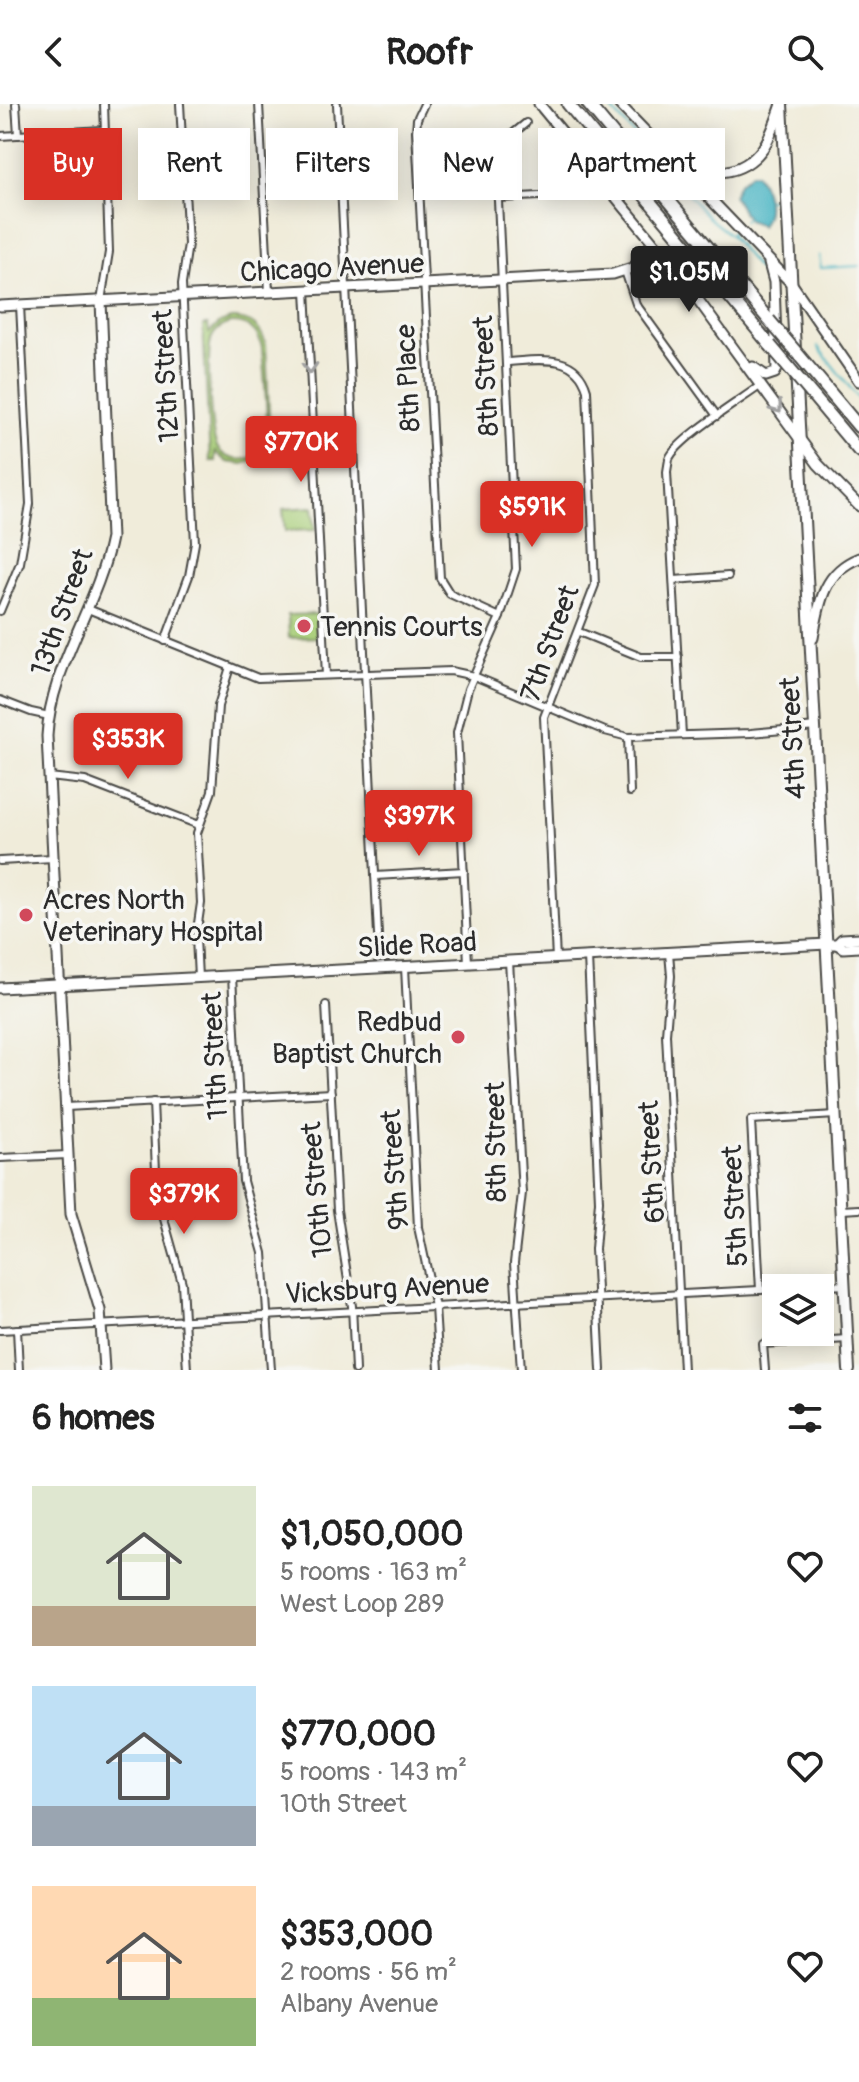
<!DOCTYPE html>
<meta charset="utf-8">
<style>
:root{--surface:#fff;--page:#f6f6f6;--text:#222;--muted:#767676;--accent:#d93025}
body{margin:0;font-family:Pangolin,sans-serif;background:var(--page);color:var(--text);height:100vh;display:flex;flex-direction:column;font-size:30px;white-space:nowrap}
*{box-sizing:border-box;margin:0}
p{font-size:26px;color:var(--muted)}
.icon{flex:none;width:44px;height:44px;fill:none;stroke:currentColor;stroke-width:2;stroke-linecap:round;stroke-linejoin:round}
.map{position:relative;height:1266px;overflow:hidden}
.sheet{display:flex;flex-direction:column;background:var(--surface);flex:1}
.sheet>*{flex:none}
.guide{position:absolute;left:24px;top:24px;width:812px;height:72px;display:flex;gap:16px}
.tools{position:absolute;left:762px;top:1170px;display:grid;gap:16px}
.tools a{display:grid;place-items:center;width:72px;height:72px;border-radius:0px;background:var(--surface);box-shadow:0 4px 20px #0003;font-size:40px}
.price{position:absolute;translate:-50% -68px;padding:0 18px;border-radius:8px;background:var(--accent);color:#fff;font-size:26px;line-height:52px;filter:drop-shadow(0 2px 4px #0008)}
.price::after{content:'';position:absolute;left:50%;top:48px;width:24px;height:18px;margin-left:-12px;background:inherit;clip-path:polygon(0 0,100% 0,50% 100%)}
.price.active{background:#222;color:#fff}
ul{padding:0;list-style:none}
li{display:flex;align-items:center;gap:24px;height:200px;padding:0 32px}
li span{display:grid;place-items:center;flex:none;width:224px;height:160px;border-radius:0px;color:#555}
li>.icon{margin-inline-start:auto}
span .icon{width:96px;height:96px;fill:#fffc;stroke-width:1}
li b{font-size:34px}
h2{display:flex;justify-content:space-between;align-items:center;height:96px;padding:0 32px;font-size:34px}
.pill{padding:0 28px;border-radius:0px;background:var(--surface);box-shadow:0 4px 20px #0003;font-size:28px;line-height:72px}
.pill.active{background:var(--accent);color:#fff}
header{display:flex;justify-content:space-between;align-items:center;height:104px;padding:0 32px;background:var(--surface);font-size:36px;font-weight:700}
.map>svg:first-child{display:block}
.green{fill:#a8ce78;stroke:#6a7c52;stroke-width:2;fill-rule:evenodd}
.water{fill:#47b4c3;stroke:#397077;stroke-width:2}
.lines{fill:none;stroke-linecap:round;stroke-linejoin:round}
.stream{stroke:#47b4c3;stroke-width:2}
.street-casing{stroke:#494845;stroke-width:10}
.secondary-casing{stroke:#494845;stroke-width:13}
.primary-casing{stroke:#494845;stroke-width:14}
.highway-casing{stroke:#494845;stroke-width:15}
.street{stroke:#fff;stroke-width:6}
.secondary{stroke:#fff;stroke-width:9}
.primary{stroke:#fff;stroke-width:10}
.highway{stroke:#fff;stroke-width:11}
.highway-bridge-casing{stroke:#494845;stroke-width:15;stroke-linecap:butt}
.highway-bridge{stroke:#fff;stroke-width:11}
.oneway{stroke:#a0a0a0}
.poi-dot{fill:#d1495b;stroke:#f6f6f2;stroke-width:3}
.labels{text-anchor:middle;stroke-width:7;stroke-linejoin:round;paint-order:stroke}
.street-label{font-size:28px;fill:#2b2b2b;stroke:#f6f6f2}
.poi-label{font-size:28px;fill:#2b2b2b;stroke:#f6f6f2;text-anchor:start}
</style>
<header><svg class="icon" aria-label="back" viewBox="0 0 24 24"><path d="M15 5l-7 7 7 7"/></svg>Roofr<svg class="icon" aria-label="search" viewBox="0 0 24 24"><circle cx="10" cy="10" r="6"/><path d="M15 15l6 6"/></svg></header>
<div class="map">
<svg width="859" height="1266" viewBox="0 0 859 1266">
<rect width="100%" height="100%" fill="#f6f6f2"/>
<filter id="ink" filterUnits="userSpaceOnUse"><feTurbulence type="fractalNoise" baseFrequency=".0125" numOctaves="2"/><feDisplacementMap in="SourceGraphic" scale="16" xChannelSelector="R" yChannelSelector="G"/><feConvolveMatrix kernelMatrix="1 2 1 2 8 2 1 2 1" color-interpolation-filters="sRGB"/></filter>
<filter id="wash" filterUnits="userSpaceOnUse"><feTurbulence type="fractalNoise" baseFrequency=".006" numOctaves="4" result="noise"/><feDisplacementMap in="SourceGraphic" scale="32" xChannelSelector="R" yChannelSelector="G"/><feGaussianBlur stdDeviation="1.8" result="paint"/><feColorMatrix in="noise" values="0 0 0 0 0 0 0 0 0 0 0 0 0 0 0 0 0 1.4 0 .05"/><feComposite in="paint" operator="in"/></filter>
<g filter="url(#wash)">
<rect width="100%" height="100%" fill="#f0ecda"/>
<g class="green">
<path d="M231,215C250,214 262,224 266,242L270,331L268,343L257,355L243,360L227,358L215,348V357H210L203,221H208L209,229L220,219ZM231,219C248,218 259,227 262,244C263,265 270,318 265,336C260,358 229,363 217,343C210,331 206,246 212,233C216,225 223,221 231,219Z"/>
<path d="M313,403L315,426L285,427L283,405Z"/>
<path d="M318,510L319,533L289,534L288,511Z"/>
</g>
<path class="water" d="M751,69H756C767,86 772,105 761,122L748,116L733,92L739,79Z"/>
<g class="lines">
<g class="stream">
<path d="M607,0L710,115L730,131L733,127"/>
<path d="M769,95H776"/>
<path d="M743,117L746,114"/>
<path d="M730,131L762,170"/>
<path d="M819,152L821,164L859,162"/>
<path d="M818,243L859,295"/>
</g>
</g>
</g>
<g filter="url(#ink)">
<g class="lines">
<g class="street-casing">
<g id="street">
<path d="M16,0L18,31"/>
<path d="M259,0L269,188"/>
<path d="M337,0L378,831"/>
<path d="M424,0L417,15L416,27L440,474L450,490L500,513"/>
<path d="M0,32L103,26"/>
<path d="M499,94L580,90"/>
<path d="M625,167L636,200L717,312"/>
<path d="M306,186L326,571"/>
<path d="M101,197L109,148L104,0"/>
<path d="M507,258C538,256 576,248 587,286L595,481L544,613L556,855"/>
<path d="M674,476L728,472"/>
<path d="M88,505L258,574L451,567L474,572L605,627L628,633L751,629L816,623"/>
<path d="M0,507L20,459L30,400L20,201"/>
<path d="M579,528L641,553H678"/>
<path d="M165,537L189,472L195,439L182,180L188,140L180,0"/>
<path d="M0,596L31,608L49,612"/>
<path d="M682,631L667,368C667,367 669,356 669,355C677,335 741,296 761,281"/>
<path d="M628,633L630,688"/>
<path d="M49,673L85,677L199,721"/>
<path d="M0,757L53,754"/>
<path d="M375,772L464,767"/>
<path d="M669,849L671,872L666,930L683,1266"/>
<path d="M588,853L599,1097L595,1145L601,1266"/>
<path d="M509,857L522,1089L514,1159L521,1266"/>
<path d="M468,859L457,629L468,585L500,513L516,465L496,56L505,36L526,19"/>
<path d="M405,863L418,1123L435,1203L439,1266"/>
<path d="M232,872L243,1077L263,1149L271,1266"/>
<path d="M198,874L196,833L201,799L197,729L212,687L218,602L230,563"/>
<path d="M326,901L337,1106L352,1202L355,1266"/>
<path d="M153,998L157,1090L182,1179L187,1266"/>
<path d="M66,1003L331,989"/>
<path d="M0,1054L68,1051"/>
<path d="M841,1106L859,1105"/>
<path d="M795,1184L845,1181"/>
<path d="M760,1186L751,1016L836,1011"/>
<path d="M17,1225L19,1266"/>
<path d="M0,1226L776,1185"/>
<path d="M765,1266L763,1240L848,1235"/>
</g>
</g>
<g class="secondary-casing">
<g id="secondary">
<path d="M539,0L677,167L818,360L859,402"/>
<path d="M619,0L792,180L859,277"/>
<path d="M677,58C705,74 742,73 763,44C771,32 776,17 781,3"/>
<path d="M101,197L111,434C98,501 50,564 47,632L71,1110L100,1206L104,1266"/>
<path d="M0,202L613,170L632,164L659,144"/>
<path d="M753,263L766,272L775,269L777,265L774,178L769,159"/>
<path d="M813,534C819,500 823,468 859,454"/>
<path d="M837,840L843,844L859,843"/>
<path d="M0,884L827,840H837L842,835L859,834"/>
</g>
</g>
<g class="primary-casing">
<path id="primary" d="M782,0L849,1266"/>
</g>
<g class="highway-casing">
<g id="highway">
<path d="M568,0L770,241"/>
<path d="M588,0L769,216"/>
<path d="M813,268L859,323"/>
<path d="M814,293L859,347"/>
</g>
</g>
<use href="#street" class="street"/>
<use href="#secondary" class="secondary"/>
<use href="#primary" class="primary"/>
<use href="#highway" class="highway"/>
<g class="highway-bridge-casing">
<g id="highway-bridge">
<path d="M769,216L813,268"/>
<path d="M770,241L814,293"/>
</g>
</g>
<use href="#highway-bridge" class="highway-bridge"/>
</g>
<defs><path id="oneway-chevron" d="M-2-3.5L2.5 0L-2 3.5" fill="none" stroke-width="1.6" stroke-linecap="round" stroke-linejoin="round" transform="scale(2)"/></defs>
<g class="oneway">
<use href="#oneway-chevron" transform="translate(310 264) rotate(87)"/>
<use href="#oneway-chevron" transform="translate(777 304) rotate(53)"/>
</g>
</g>
<g class="poi-dot">
<circle cx="304" cy="522" r="8"/>
<circle cx="26" cy="811" r="8"/>
<circle cx="458" cy="933" r="8"/>
</g>
<g class="labels">
<g class="street-label">
<text transform="translate(332 163) rotate(-3)" y="10">Chicago Avenue</text>
<text transform="translate(165 272) rotate(-93)" y="10">12th Street</text>
<text transform="translate(485 272) rotate(-93)" y="10">8th Street</text>
<text transform="translate(407 274) rotate(-93)" y="10">8th Place</text>
<text transform="translate(61 508) rotate(-70)" y="10">13th Street</text>
<text transform="translate(549 539) rotate(-70)" y="10">7th Street</text>
<text transform="translate(792 634) rotate(-93)" y="10">4th Street</text>
<text transform="translate(417 840) rotate(-3)" y="10">Slide Road</text>
<text transform="translate(214 952) rotate(-93)" y="10">11th Street</text>
<text transform="translate(495 1038) rotate(-91)" y="10">8th Street</text>
<text transform="translate(651 1058) rotate(-93)" y="10">6th Street</text>
<text transform="translate(394 1066) rotate(-94)" y="10">9th Street</text>
<text transform="translate(316 1086) rotate(-95)" y="10">10th Street</text>
<text transform="translate(734 1102) rotate(-93)" y="10">5th Street</text>
<text transform="translate(387 1184) rotate(-3)" y="10">Vicksburg Avenue</text>
</g>
<g class="poi-label">
<text x="320" y="532">Tennis Courts</text>
<text x="42" y="805">Acres North<tspan x="42" dy="32">Veterinary Hospital</tspan></text>
<text x="442" y="927" text-anchor="end">Redbud<tspan x="442" dy="32">Baptist Church</tspan></text>
</g>
</g>
</svg>
<div class="tools">
<a><svg class="icon" aria-label="layers" viewBox="0 0 24 24"><path d="M12 4l9 5-9 5-9-5zM3 14l9 5 9-5"/></svg></a>
</div>
<b class="price active" style="left:689px;top:210px">$1.05M</b>
<b class="price" style="left:301px;top:380px">$770K</b>
<b class="price" style="left:532px;top:445px">$591K</b>
<b class="price" style="left:128px;top:677px">$353K</b>
<b class="price" style="left:419px;top:754px">$397K</b>
<b class="price" style="left:184px;top:1132px">$379K</b>
<div class="guide">
<a class="pill active">Buy</a>
<a class="pill">Rent</a>
<a class="pill">Filters</a>
<a class="pill">New</a>
<a class="pill">Apartment</a>
</div>
</div>
<section class="sheet">
<h2>6 homes<svg class="icon" aria-label="filters" viewBox="0 0 24 24"><path d="M4 7h16M4 17h16"/><circle cx="9" cy="7" r="2"/><circle cx="15" cy="17" r="2"/></svg></h2>
<ul>
<li><span style="background:linear-gradient(#dfe7d0 75%,#b9a48a 0)"><svg class="icon" aria-label="home" viewBox="0 0 24 24"><path d="M3 11l9-7 9 7M6 9v11h12V9"/></svg></span><div><b>$1,050,000</b><p>5 rooms · 163 m²</p><p>West Loop 289</p></div><svg class="icon" aria-label="heart" viewBox="0 0 24 24"><path d="M12 20l-8-8c-3-5 5-10 8-4 3-6 11-1 8 4z"/></svg></li>
<li><span style="background:linear-gradient(#bfe0f5 75%,#9aa5b1 0)"><svg class="icon" aria-label="home" viewBox="0 0 24 24"><path d="M3 11l9-7 9 7M6 9v11h12V9"/></svg></span><div><b>$770,000</b><p>5 rooms · 143 m²</p><p>10th Street</p></div><svg class="icon" aria-label="heart" viewBox="0 0 24 24"><path d="M12 20l-8-8c-3-5 5-10 8-4 3-6 11-1 8 4z"/></svg></li>
<li><span style="background:linear-gradient(#ffd9b3 70%,#8fb573 0)"><svg class="icon" aria-label="home" viewBox="0 0 24 24"><path d="M3 11l9-7 9 7M6 9v11h12V9"/></svg></span><div><b>$353,000</b><p>2 rooms · 56 m²</p><p>Albany Avenue</p></div><svg class="icon" aria-label="heart" viewBox="0 0 24 24"><path d="M12 20l-8-8c-3-5 5-10 8-4 3-6 11-1 8 4z"/></svg></li>
</ul>
</section>
